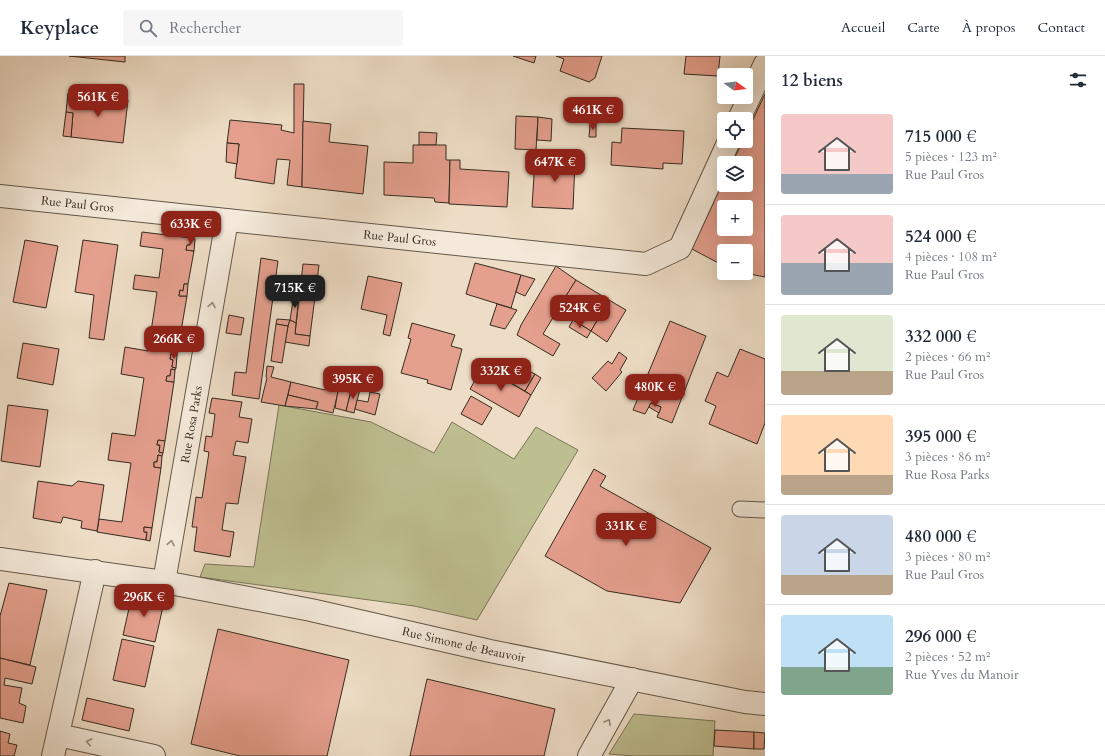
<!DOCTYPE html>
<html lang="fr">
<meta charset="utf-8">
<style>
:root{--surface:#fff;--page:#f6f6f7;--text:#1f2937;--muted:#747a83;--line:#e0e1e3;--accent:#8f2418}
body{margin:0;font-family:Cardo,serif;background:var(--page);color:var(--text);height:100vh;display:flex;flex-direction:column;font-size:15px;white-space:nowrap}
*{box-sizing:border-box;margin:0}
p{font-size:13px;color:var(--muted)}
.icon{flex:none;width:22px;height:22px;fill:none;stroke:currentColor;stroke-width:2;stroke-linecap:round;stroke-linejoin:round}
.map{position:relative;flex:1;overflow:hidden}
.sheet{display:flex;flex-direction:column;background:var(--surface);width:340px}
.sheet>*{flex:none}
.needle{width:26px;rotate:105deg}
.buttons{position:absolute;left:717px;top:12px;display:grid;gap:8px}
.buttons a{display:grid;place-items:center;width:36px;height:36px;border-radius:4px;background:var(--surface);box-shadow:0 4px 16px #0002;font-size:20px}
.price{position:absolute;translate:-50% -34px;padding:0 9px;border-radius:8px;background:var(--accent);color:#fff;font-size:13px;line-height:26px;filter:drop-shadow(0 1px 2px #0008)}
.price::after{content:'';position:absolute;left:50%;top:24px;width:12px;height:9px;margin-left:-6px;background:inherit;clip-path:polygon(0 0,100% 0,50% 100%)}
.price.current{background:#222;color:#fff}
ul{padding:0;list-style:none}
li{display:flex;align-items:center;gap:12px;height:100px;padding:0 16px}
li+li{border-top:1px solid var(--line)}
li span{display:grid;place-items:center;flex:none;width:112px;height:80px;border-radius:4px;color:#555}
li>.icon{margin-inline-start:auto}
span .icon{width:48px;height:48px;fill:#fffc;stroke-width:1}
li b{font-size:17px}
h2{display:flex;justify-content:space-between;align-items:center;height:48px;padding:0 16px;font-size:17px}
header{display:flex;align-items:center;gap:24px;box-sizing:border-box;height:56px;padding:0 20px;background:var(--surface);border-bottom:1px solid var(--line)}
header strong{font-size:19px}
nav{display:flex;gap:22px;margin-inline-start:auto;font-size:14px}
.search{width:280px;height:36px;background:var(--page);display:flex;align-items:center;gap:10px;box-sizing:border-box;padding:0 14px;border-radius:4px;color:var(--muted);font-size:15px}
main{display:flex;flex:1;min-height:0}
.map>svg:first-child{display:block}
.green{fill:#bebf91;stroke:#797659}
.building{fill:#e59f8d;stroke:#342c21;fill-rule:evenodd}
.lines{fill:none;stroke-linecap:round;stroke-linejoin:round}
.service-casing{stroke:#62584a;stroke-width:17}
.minor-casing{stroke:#62584a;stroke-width:24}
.service{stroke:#f4e9da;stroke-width:15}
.minor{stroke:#f4e9da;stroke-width:22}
.oneway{stroke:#948a7e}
.labels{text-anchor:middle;stroke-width:3;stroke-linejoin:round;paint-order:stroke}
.street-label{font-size:12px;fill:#342c21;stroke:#f4e9da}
</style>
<header>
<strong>Keyplace</strong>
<div class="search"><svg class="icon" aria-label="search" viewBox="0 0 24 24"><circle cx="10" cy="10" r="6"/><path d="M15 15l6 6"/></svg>Rechercher</div>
<nav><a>Accueil</a><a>Carte</a><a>À propos</a><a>Contact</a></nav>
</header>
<main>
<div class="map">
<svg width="765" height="700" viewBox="0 0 765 700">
<rect width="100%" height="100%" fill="#eeddc6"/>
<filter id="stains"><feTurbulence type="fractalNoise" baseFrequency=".005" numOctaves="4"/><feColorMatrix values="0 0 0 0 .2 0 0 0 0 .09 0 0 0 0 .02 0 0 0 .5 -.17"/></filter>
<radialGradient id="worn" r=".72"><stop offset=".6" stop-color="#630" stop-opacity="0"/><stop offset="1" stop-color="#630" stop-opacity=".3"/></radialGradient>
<g class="green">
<path d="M279,349L371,366L434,397L452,366L514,403L536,371L578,394L477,564L414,550L200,521L205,508L254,511Z"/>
<path d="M634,658L715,665L713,700H634L609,698Z"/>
</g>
<g class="building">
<path d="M69,0H125V6Z"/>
<path d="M513,0H536L534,7Z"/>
<path d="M556,0H602L595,22L589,26L560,15L564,3Z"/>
<path d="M686,0H720L718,20L684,18Z"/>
<path d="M294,28H304L302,131L287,129L290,104L277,103L274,128L235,122L239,88L227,87L230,64L282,69L281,74L294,77Z"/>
<path d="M68,37L128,44L123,87L71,81L73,57L66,56Z"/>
<path d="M765,38V221L744,217H746V195H724V210L692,193L724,124V129H746V107H732L743,85H746V78ZM724,151H746V173H724Z"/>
<path d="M66,56L73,57L71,81L63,80Z"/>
<path d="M516,60L538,61L536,94L515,93Z"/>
<path d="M538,61L552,63L551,85L537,84Z"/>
<path d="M303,65L331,68L329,86L368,90L363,138L302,131Z"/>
<path d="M590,69H596V81H589Z"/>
<path d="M622,72L684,75L682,108L663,107V113L611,109L612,86L621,87Z"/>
<path d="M419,76L437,77L436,89H419Z"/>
<path d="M227,87L239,88L237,108L226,106Z"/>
<path d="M413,89H446V104H450L449,147L435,146L434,142L384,139V106L413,107Z"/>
<path d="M569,95L581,96L580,106H575L573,153L532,151L535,104L568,106Z"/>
<path d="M450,104H460V113L509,116L507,151L449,148Z"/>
<path d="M142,176L191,182L190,189H187L186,194L194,195L188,228H184L183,235L180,234L179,240H187L177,299L171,298L170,303L173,304L172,311L176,312L175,314L171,313L170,320H167L166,325L174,326L165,385L158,384L157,389H160L159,396L163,397L162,400L158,399L157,406H154V411L161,412L152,472L144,471V476H147L146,484L97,476L99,463L122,466L131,407L108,404L112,377L135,380L144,322L121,318L125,291L148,295L157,236L133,233L135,219L159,222L163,193L140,190Z"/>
<path d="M191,182L195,183L194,195L186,194L187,189H190Z"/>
<path d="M25,184L58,190L46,252L13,246Z"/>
<path d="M83,184L118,189L104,284L89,282L94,239L75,236Z"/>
<path d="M261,202L278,205L259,343L232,339L235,316L246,317Z"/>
<path d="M475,207L521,219L511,252L466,238Z"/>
<path d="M303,208L319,209L310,280L295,278Z"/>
<path d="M556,210L576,224L543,278L560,288L553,300L517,279L521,269Z"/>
<path d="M521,219L535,223L525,240L516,236Z"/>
<path d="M368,220L402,227L390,280L383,278L387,259L361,253Z"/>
<path d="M576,224L609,244L591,275L557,254Z"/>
<path d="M184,228H188L187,240H179L180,234L183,235Z"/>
<path d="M294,239L299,240L296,267L290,264Z"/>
<path d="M609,244L626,254L607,286L591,275Z"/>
<path d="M497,248L517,254L505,273L490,269Z"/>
<path d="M229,259L244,262L241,279L226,277Z"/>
<path d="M277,263L290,264L288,270L276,268Z"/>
<path d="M290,264L296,267L295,278L310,280L309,290L285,286L288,270Z"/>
<path d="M573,264L591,275L587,282L569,271Z"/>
<path d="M670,265L706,280L672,367L657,361L661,351L651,347L645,358L633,354Z"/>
<path d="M412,267L455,279L451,290L462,293L451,334L427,327L428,324L401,317L411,283L408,282Z"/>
<path d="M276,268L288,270L282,307L271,305Z"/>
<path d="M23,287L59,293L53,329L17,322Z"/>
<path d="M740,293L765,303V367L757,388L709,368L716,350L705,345L717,316L728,321Z"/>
<path d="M619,296L627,302L620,314L622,316L606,335L592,322L608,305L612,308Z"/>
<path d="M171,298L177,299L176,312L172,311L173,304L170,303Z"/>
<path d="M513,307L535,318L525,335L504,323Z"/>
<path d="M267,310L274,311L271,321L291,326L285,350L261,346L267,322L266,321Z"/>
<path d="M483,311L531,339L519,361L470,333Z"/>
<path d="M171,313L175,314L174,326L166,325L167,320H170Z"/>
<path d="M535,318L541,322L531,339L525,335Z"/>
<path d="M328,325L340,328L333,357L316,353L318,346L288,339L291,326L325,334Z"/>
<path d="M339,329L352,331L346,355L335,352Z"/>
<path d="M352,331L360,333L354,357L346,355Z"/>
<path d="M370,336L380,338L375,359L355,353L357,344L368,346Z"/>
<path d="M288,339L318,346L316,353L285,350Z"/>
<path d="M471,340L492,352L482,369L461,358Z"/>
<path d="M212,342L242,346L239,361L252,363L248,387L236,385L233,399L246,401L238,448L226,447L222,474L234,476L230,501L194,495L197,471H192L196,441L202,442L209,396L204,395L206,380L212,381L215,358L209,357Z"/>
<path d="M651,347L661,351L659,357L649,351Z"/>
<path d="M8,349L48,354L40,411L1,405Z"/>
<path d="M158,384L165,385L163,397L159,396L160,389H157Z"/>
<path d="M158,399L162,400L161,412L154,411V406H157Z"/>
<path d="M594,413L606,420L600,430L711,492L680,547L607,535L545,500Z"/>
<path d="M38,425L72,430L78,425L104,429L97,475L81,472L82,465L63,461L61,467L33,462Z"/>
<path d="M144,471L152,472L150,485L146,484L147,476H144Z"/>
<path d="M9,527L47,534L30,609L0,602V560Z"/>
<path d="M132,539L164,546L155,586L123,579Z"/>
<path d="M218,573L349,604L327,700H240L191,688Z"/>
<path d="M122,583L154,590L145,631L113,624Z"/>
<path d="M0,602L36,611L32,628L5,622L4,629L22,632L19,647L26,650L23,667L0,662Z"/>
<path d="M427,623L555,653L544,700H410Z"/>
<path d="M87,642L134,653L129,675L82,664Z"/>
<path d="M715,674L754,676V693L714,690Z"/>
<path d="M0,675L10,678L8,687L17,689L14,700H0Z"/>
<path d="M754,676L765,677L764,693H754Z"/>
</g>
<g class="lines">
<g class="service-casing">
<path id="service" d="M740,453L765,454"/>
</g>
<g class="minor-casing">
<g id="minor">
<path d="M739,63L765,8"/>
<path id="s1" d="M0,140L646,208L680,192L729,85"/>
<path id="s2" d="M0,503L164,526L311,554L490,595L745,646L765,648"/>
<path id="s3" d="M164,526L227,164"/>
<path d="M58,679L154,700"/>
<path d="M53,700L95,515"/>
<path d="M589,700L632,623"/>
</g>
</g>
<use href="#service" class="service"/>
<use href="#minor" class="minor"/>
</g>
<defs><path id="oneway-chevron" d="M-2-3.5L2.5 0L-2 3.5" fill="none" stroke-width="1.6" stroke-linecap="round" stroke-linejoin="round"/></defs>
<g class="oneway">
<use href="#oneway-chevron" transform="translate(212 249) rotate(-80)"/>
<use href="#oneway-chevron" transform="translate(171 487) rotate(-80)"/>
<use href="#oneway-chevron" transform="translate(608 666) rotate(-61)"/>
<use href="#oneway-chevron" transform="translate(89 686) rotate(-167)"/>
</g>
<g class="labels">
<g class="street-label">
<text dy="4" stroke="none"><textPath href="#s1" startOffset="78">Rue Paul Gros</textPath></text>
<text dy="4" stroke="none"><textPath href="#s1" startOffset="402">Rue Paul Gros</textPath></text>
<text dy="4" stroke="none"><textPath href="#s3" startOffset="160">Rue Rosa Parks</textPath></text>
<text dy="4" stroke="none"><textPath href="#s2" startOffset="472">Rue Simone de Beauvoir</textPath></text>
</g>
</g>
<rect width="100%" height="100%" filter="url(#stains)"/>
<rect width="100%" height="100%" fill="url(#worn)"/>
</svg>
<div class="buttons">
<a><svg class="needle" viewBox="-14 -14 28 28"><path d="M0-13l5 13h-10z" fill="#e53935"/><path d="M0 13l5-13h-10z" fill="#747a83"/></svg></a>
<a><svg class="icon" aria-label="locate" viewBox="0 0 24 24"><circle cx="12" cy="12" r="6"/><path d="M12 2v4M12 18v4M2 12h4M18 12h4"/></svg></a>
<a><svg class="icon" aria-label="layers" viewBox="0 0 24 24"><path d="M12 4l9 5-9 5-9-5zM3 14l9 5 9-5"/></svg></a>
<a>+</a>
<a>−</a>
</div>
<b class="price" style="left:98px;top:62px">561K €</b>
<b class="price" style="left:593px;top:75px">461K €</b>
<b class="price" style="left:555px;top:127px">647K €</b>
<b class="price" style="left:191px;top:189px">633K €</b>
<b class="price current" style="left:295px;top:253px">715K €</b>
<b class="price" style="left:580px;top:273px">524K €</b>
<b class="price" style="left:174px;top:304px">266K €</b>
<b class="price" style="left:501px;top:336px">332K €</b>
<b class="price" style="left:353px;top:344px">395K €</b>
<b class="price" style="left:655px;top:352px">480K €</b>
<b class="price" style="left:626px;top:491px">331K €</b>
<b class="price" style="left:144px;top:562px">296K €</b>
</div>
<section class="sheet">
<h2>12 biens<svg class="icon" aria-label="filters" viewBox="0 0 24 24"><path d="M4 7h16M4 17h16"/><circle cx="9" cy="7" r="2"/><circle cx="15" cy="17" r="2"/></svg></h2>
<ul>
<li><span style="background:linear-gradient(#f6c9c9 75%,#9aa5b1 0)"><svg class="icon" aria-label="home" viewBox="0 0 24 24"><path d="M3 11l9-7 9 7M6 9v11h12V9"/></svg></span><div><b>715 000 €</b><p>5 pièces · 123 m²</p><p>Rue Paul Gros</p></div></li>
<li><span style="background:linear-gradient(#f6c9c9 60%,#9aa5b1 0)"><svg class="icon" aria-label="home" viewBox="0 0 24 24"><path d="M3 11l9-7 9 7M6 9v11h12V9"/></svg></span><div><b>524 000 €</b><p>4 pièces · 108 m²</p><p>Rue Paul Gros</p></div></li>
<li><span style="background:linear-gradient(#dfe7d0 70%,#b9a48a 0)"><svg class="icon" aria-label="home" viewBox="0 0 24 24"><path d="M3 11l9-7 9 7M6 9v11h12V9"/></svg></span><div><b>332 000 €</b><p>2 pièces · 66 m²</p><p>Rue Paul Gros</p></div></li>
<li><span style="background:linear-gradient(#ffd9b3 75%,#b9a48a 0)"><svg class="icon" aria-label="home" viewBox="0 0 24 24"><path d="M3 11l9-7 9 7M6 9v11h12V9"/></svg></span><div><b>395 000 €</b><p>3 pièces · 86 m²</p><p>Rue Rosa Parks</p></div></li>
<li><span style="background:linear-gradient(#c9d6e8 75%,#b9a48a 0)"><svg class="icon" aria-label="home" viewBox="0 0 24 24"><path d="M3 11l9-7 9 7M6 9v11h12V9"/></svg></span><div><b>480 000 €</b><p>3 pièces · 80 m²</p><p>Rue Paul Gros</p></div></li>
<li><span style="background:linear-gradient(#bfe0f5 65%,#7fa58c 0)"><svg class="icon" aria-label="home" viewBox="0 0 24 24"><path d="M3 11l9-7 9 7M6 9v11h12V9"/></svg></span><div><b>296 000 €</b><p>2 pièces · 52 m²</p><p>Rue Yves du Manoir</p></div></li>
</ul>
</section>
</main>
